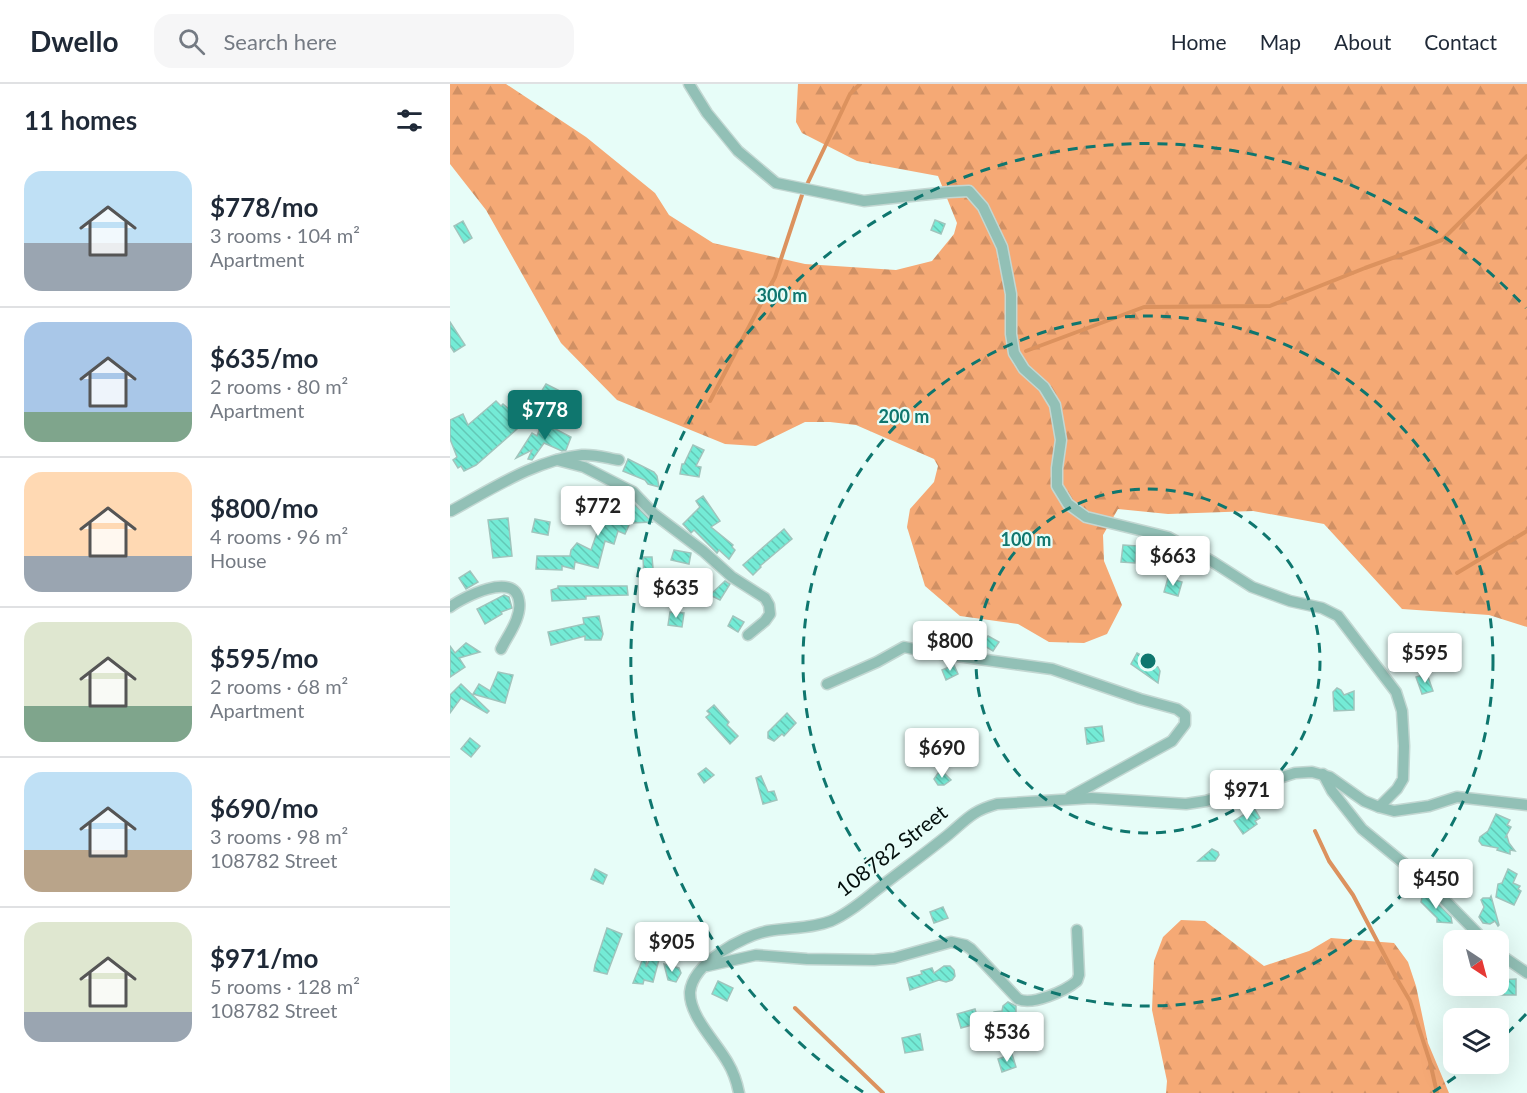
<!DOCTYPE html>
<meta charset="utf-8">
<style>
:root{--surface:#fff;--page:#f6f6f7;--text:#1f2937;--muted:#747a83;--line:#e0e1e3;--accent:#0f766e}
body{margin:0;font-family:Lato,sans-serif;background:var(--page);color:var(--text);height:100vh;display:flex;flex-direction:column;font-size:22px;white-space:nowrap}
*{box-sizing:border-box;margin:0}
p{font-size:20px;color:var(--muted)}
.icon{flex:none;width:33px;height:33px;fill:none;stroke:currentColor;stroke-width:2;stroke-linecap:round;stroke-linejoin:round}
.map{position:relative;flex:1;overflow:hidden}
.details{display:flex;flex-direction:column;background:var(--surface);width:450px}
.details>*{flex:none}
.needle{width:39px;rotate:144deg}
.fabs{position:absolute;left:993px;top:846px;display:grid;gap:12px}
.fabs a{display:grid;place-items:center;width:66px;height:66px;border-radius:12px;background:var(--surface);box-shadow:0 6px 24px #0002;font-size:30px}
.price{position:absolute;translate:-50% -51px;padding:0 14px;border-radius:6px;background:#fff;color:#222;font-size:20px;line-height:39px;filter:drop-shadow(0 2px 3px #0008)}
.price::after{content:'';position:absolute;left:50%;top:36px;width:18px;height:14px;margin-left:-9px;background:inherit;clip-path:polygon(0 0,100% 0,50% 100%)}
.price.active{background:var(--accent);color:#fff}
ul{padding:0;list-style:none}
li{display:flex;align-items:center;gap:18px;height:150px;padding:0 24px}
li+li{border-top:2px solid var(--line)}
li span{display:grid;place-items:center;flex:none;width:168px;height:120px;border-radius:18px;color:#555}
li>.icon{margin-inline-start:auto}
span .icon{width:72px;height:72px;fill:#fffc;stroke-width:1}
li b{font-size:26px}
h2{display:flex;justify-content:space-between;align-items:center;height:72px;padding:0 24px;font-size:26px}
header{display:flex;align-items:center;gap:36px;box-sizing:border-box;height:84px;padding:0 30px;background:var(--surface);border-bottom:2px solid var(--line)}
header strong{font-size:28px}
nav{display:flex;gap:33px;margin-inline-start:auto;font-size:21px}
.search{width:420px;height:54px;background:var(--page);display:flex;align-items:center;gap:15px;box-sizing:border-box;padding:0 21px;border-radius:18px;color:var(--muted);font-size:22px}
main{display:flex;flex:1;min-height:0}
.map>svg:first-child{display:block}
.forest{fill:url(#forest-firs)}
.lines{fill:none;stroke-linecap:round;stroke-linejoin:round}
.stream{stroke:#dc925e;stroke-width:4}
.building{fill:url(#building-back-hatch);stroke:#a0c4bc;stroke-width:1.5}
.minor-casing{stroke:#c3d7d2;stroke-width:13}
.minor{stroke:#92c0b6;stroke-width:10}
.ring{fill:none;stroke:#0f766e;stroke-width:3;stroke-dasharray:10 8}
.labels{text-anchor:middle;stroke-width:4.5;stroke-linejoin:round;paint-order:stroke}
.street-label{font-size:21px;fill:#030e0c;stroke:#e7fdf8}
.centre{fill:#0f766e;stroke:#e7fdf8;stroke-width:3}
.ring-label{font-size:18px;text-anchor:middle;font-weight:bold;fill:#0f766e;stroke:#e7fdf8;stroke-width:4.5;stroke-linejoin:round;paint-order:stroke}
</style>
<header>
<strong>Dwello</strong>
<div class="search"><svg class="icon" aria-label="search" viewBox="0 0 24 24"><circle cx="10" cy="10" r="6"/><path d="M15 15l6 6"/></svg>Search here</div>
<nav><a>Home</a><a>Map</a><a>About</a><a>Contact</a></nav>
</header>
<main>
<section class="details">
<h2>11 homes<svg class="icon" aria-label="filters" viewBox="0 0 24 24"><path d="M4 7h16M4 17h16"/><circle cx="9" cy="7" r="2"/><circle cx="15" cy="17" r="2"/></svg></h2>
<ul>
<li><span style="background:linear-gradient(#bfe0f5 60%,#9aa5b1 0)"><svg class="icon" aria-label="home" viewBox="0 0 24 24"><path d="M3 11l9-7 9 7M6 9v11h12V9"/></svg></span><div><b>$778/mo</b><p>3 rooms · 104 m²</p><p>Apartment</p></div></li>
<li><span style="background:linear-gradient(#a9c7e8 75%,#7fa58c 0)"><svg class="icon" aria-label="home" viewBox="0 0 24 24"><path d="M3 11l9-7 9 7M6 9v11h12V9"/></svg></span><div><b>$635/mo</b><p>2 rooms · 80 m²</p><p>Apartment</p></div></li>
<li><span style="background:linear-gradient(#ffd9b3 70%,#9aa5b1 0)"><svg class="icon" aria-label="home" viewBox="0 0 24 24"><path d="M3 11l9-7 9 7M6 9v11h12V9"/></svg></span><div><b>$800/mo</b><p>4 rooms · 96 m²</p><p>House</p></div></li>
<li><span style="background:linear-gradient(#dfe7d0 70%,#7fa58c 0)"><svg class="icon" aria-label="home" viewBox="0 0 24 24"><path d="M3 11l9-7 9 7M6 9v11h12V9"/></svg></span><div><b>$595/mo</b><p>2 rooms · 68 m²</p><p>Apartment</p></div></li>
<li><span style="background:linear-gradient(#bfe0f5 65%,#b9a48a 0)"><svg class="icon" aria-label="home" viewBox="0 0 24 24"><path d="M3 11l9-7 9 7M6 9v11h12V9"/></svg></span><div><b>$690/mo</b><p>3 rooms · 98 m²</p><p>108782 Street</p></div></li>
<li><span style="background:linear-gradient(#dfe7d0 75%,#9aa5b1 0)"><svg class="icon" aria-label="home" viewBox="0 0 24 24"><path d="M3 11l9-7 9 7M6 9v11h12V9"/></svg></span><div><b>$971/mo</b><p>5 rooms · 128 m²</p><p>108782 Street</p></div></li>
</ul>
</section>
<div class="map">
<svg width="1077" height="1009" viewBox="0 0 1077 1009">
<defs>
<pattern id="forest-firs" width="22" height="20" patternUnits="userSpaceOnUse" patternTransform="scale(1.5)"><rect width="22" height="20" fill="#f5a975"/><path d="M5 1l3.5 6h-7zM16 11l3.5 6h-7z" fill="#d09064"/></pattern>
<pattern id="building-back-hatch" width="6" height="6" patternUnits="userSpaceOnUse" patternTransform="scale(1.5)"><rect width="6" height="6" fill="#74ebd6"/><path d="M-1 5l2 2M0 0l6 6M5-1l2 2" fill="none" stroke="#63c8b6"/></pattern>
</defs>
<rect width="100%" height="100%" fill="#e7fdf8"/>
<g class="forest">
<path d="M0,0H56L136,53L205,109L219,131L263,159L355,180L446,186L482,177L504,150L507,139L488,92L407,77L352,49L346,38L348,0H1077V543L1039,531L952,525L874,440L803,427L718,430L668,425L653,451L654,477L672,521L657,550L634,559L599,558L568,540L510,532L475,502L457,443L460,425L484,398L488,382L484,375L406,341L380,338H355L306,362L275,360L167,316L111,259L36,126L0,80Z"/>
<path d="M731,836L755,837L814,882L859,867L881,854L944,859L958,878L966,902L978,959L999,1009H716L717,997L702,926L704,877L713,853Z"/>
</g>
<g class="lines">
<g class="stream">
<path d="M576,267L694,223L820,222L915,184L992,156L1077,72"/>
<path d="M260,317L325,193L352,111L400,10L410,0"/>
<path d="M1007,489L1077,447"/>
<path d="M865,747L879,777L903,811L947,895L960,917L980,978L987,1009"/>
<path d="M345,924L433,1009"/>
</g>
</g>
<g class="building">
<path d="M485,136L495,140L491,150L481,146Z"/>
<path d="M13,137L22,154L14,159L4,142Z"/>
<path d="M0,238L15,261L4,268L0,262Z"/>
<path d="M96,300L122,313L116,326L101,319L108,310L98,318L88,313Z"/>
<path d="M46,317L51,322L53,320L68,333L62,340L67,345L26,381L14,387L11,382L8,384L3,376L7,373L0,355V336L13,330L18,341Z"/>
<path d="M92,338L121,353L116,366L112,367L94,359L82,376L78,375L82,366L66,374L82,349L87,352Z"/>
<path d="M243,361L254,366L246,382L251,383L249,393L230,390L232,380H234Z"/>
<path d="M178,375L204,388L207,392L209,403L198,400L195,396L173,387Z"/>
<path d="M253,412L270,437L261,443L283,461L282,463L285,466L279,475L269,466L267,469L244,446L241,449L233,440L250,423L246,417Z"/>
<path d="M116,413L127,415L124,433L113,431Z"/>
<path d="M167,413L183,419L202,438L180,439L175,450L168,447L164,460L155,457L148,484L125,478L124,485L112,482V486L86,485L87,472H120L121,466L127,459L141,466L150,440L146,439L150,427L153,428L155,425L161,427Z"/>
<path d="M58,434L62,472L43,474L38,436Z"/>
<path d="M85,435L100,438L98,451L82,448Z"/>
<path d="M334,445L342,455L310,482L311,483L303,491L293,481Z"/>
<path d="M673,461L687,462L685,479L671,478Z"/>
<path d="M224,466L241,469L239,480L221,476Z"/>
<path d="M193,473H202L204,495H194Z"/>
<path d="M20,487L28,498L16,505L9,494Z"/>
<path d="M718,494L732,498L728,512L714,508Z"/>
<path d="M275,497L280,500L270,516L260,511Z"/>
<path d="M108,502H177L178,511L136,512V515L102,517L101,506L108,504Z"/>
<path d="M54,511L59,513L62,524L51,528L52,530L35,540L27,525Z"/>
<path d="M220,528L234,529L232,543L218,541Z"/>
<path d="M149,532L153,550L151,556H135V552L101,561L98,548L134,540L133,534Z"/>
<path d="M283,532L294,538L288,548L278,542Z"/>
<path d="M538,552L549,558L543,567L533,561Z"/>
<path d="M16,559L30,568L9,574L15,583L0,593V562L5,569Z"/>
<path d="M687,569L700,576L698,579L708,583L710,587L708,599L681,580Z"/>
<path d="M504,581L508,590L496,596L492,586Z"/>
<path d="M48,588L63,591L55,619L23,610L29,600L40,607Z"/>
<path d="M977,590L983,607L972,610L966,593Z"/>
<path d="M11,600L39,627L37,629L11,614L0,629V611Z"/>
<path d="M887,604L891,606L894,611L904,607V626L884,627L883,608Z"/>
<path d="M264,621L279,638L277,641L288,652L280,660L256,633L260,630L257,627Z"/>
<path d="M337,629L346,639L334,652L332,650L324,657L318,654V648Z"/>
<path d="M652,642L654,657L637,660L635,644Z"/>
<path d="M20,654L30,662L21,673L11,665Z"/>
<path d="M256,684L264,691L254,699L248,690Z"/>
<path d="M488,689L495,690L501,696L494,701H488L484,695Z"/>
<path d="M311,692L318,708L324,707L327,716L313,720L306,694Z"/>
<path d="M804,724L810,734L805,737L807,740L793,750L784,737Z"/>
<path d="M1046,730L1060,736L1057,741L1061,743L1055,754L1057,752L1059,759L1065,767L1060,766V770L1047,766L1048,764L1032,761L1029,757L1030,753L1038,747Z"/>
<path d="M762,765L768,768L769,771L765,777H748Z"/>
<path d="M145,785L157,791L153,800L141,795Z"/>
<path d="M1058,785L1067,790L1063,799L1070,802L1068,805L1071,807L1064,821L1046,813L1048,800L1052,799Z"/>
<path d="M976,811L981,813L1001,833L1002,839L987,838V834L971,818L972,813Z"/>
<path d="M1041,812L1049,841L1048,842L1045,837L1040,840L1033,839L1029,833L1034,823L1031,816L1033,814H1040Z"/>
<path d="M493,823L498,834L484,839L480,828Z"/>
<path d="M157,844L172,850L157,890L144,887L145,881Z"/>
<path d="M211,868L203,898L194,896L193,900L183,899L194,872L197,873L196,883L199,877Z"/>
<path d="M214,880L229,884L231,889L226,898L218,896Z"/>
<path d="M494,882H500L504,886L505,892L502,896L496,898L489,896L460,906L457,894L472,890L471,887L482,884L484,889Z"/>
<path d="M1066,895V911H1045V902H1048V896Z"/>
<path d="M268,897L283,904L277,917L262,910Z"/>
<path d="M558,918L566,922V928L561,931L554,932L553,937L548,941L542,940L537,935L544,928L552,927L553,922Z"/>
<path d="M525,925L529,939L511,944L507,930Z"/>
<path d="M470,950L473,966L455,969L452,954Z"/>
<path d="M562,970L566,983L552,988L548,975Z"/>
</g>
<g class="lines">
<g class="minor-casing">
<g id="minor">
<path d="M239,0L257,29L288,67L326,99L414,117L499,108L519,107L533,123L552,163L561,210V250L564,269L574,285L594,303L605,321L611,356L607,384V402L618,420L636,433L718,453L763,478L802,503L840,517L872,524L888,532L946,608L952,627L954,662L953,695L947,705L929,723"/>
<path d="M107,376L134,383L183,408L204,430L253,467L282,493L315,514L319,521L320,530L315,537L298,551"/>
<path d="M1,427C42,405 85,376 132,371C144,370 157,374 169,376"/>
<path d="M0,523C12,514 65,486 69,517C72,533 58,551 51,565"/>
<path d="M377,600L427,578L454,563L478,568L602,585L690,615L727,625L735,631V640L722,657L620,713"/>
<path d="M873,690L882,707L912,745L979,800L1034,856"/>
<path d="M1048,869L1077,889"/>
<path d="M257,882L306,871L357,875L424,876L444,874L501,858L515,861L521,865L568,915C582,922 615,907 627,897L629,891L627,846"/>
<path d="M289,1009C287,999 284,989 278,979C267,959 239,932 240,908C243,879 292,852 318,847C339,843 361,845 381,837C400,829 417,813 433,801C455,784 477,768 498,751C517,735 522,727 547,720L641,714L736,720L756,717L845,689L862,688L880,693L914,717L929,723L944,727L979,722L1007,713L1077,721"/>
</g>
</g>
<use href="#minor" class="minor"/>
</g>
<g class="ring">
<circle cx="698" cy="577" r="172"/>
<circle cx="698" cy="577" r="345"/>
<path d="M1076 930A517 517 0 0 1 1051 955M1020 982A517 517 0 0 1 983 1008M413 1008A517 517 0 1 1 1076 224"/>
</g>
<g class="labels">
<g class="street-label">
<text transform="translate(442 767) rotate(-38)" y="7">108782 Street</text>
</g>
</g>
<circle cx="698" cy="577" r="9" class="centre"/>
<g class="ring-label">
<text x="332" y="218">300 m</text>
<text x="454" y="339">200 m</text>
<text x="576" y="462">100 m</text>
</g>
</svg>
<div class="fabs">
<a><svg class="needle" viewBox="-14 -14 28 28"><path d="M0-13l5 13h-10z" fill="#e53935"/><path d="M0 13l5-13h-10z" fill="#747a83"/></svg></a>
<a><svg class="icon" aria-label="layers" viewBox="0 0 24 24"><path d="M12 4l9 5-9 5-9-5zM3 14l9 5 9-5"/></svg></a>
</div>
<b class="price active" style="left:95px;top:357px">$778</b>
<b class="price" style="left:148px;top:453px">$772</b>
<b class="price" style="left:723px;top:503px">$663</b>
<b class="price" style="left:226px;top:535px">$635</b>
<b class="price" style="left:500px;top:588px">$800</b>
<b class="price" style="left:975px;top:600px">$595</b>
<b class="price" style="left:492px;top:695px">$690</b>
<b class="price" style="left:797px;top:737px">$971</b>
<b class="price" style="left:986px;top:826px">$450</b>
<b class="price" style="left:222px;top:889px">$905</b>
<b class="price" style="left:557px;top:979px">$536</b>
</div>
</main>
